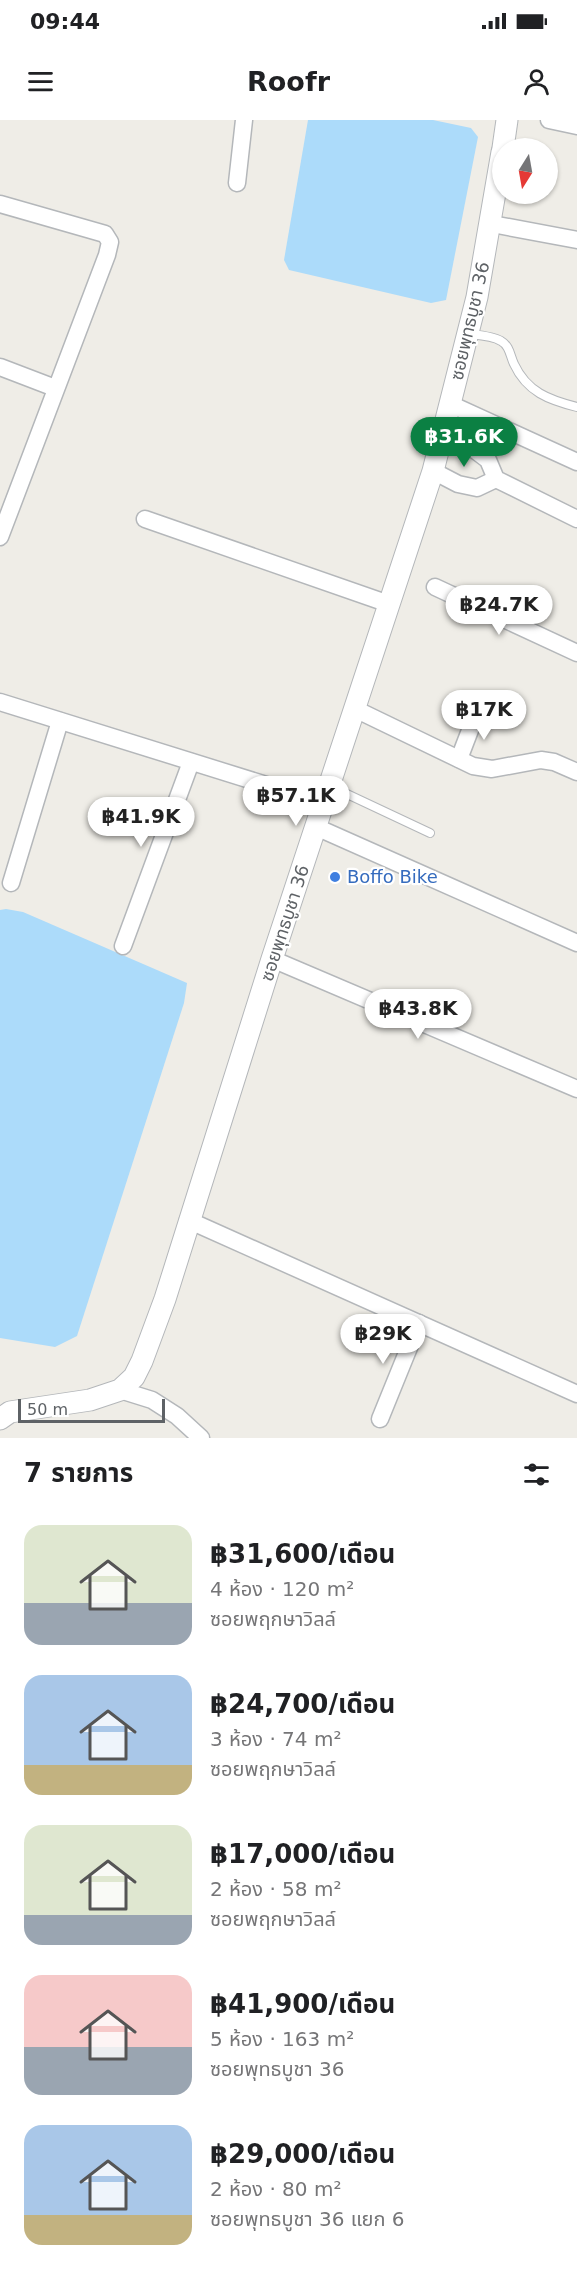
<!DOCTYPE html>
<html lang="th">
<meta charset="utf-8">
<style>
:root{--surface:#fff;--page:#f6f6f6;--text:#202124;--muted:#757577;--accent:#0b8043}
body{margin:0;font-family:"DejaVu Sans","Noto Sans Thai",sans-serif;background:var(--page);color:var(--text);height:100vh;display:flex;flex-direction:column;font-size:22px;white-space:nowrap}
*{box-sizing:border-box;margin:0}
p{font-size:20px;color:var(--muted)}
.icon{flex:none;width:33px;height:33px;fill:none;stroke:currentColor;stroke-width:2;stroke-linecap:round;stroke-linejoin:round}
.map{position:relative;height:1318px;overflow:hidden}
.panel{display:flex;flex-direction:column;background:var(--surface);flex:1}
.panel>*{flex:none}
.needle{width:39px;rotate:191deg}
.fabs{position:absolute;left:492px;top:18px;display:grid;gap:12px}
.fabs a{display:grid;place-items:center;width:66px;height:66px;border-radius:50%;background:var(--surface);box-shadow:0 2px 4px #0004;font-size:30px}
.scale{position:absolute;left:18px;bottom:15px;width:147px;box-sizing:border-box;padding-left:6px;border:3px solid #5e6266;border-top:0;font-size:16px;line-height:21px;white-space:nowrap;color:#5e6266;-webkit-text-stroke:4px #fff;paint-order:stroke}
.price{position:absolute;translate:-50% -51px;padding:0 14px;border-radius:21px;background:#fff;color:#222;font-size:20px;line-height:39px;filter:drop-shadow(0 2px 3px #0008)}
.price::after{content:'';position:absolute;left:50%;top:36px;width:18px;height:14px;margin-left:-9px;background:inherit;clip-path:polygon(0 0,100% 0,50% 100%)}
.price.on{background:var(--accent);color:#fff}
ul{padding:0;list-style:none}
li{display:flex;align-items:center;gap:18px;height:150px;padding:0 24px}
li span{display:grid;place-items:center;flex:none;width:168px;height:120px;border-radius:18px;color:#555}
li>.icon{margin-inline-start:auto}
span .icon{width:72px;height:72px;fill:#fffc;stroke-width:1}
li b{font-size:26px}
h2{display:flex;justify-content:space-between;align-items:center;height:72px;padding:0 24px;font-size:26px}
.status{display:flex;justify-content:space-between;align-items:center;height:42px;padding:0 30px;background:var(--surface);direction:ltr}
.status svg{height:16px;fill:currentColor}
header{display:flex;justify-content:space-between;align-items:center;height:78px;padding:0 24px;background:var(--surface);font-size:27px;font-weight:700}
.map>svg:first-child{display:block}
.water{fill:#acdbfa}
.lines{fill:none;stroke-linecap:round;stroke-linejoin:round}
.service-casing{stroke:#b4b7ba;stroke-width:10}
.minor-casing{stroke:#b4b7ba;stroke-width:19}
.tertiary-casing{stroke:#b4b7ba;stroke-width:23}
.service{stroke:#fff;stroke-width:8}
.minor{stroke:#fff;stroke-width:16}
.tertiary{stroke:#fff;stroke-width:21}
.shop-dot{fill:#3f7fe0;stroke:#fff;stroke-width:2}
.labels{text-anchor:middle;stroke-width:4.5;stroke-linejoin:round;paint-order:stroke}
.street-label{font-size:18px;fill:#5e6266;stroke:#fff}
.shop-label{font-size:18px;fill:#366cbe;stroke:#fff;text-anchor:start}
</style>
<div class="status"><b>09:44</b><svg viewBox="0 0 49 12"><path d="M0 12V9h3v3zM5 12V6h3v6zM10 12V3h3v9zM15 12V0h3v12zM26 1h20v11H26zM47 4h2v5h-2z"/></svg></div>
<header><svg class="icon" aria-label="menu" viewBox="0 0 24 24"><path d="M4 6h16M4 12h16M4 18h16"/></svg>Roofr<svg class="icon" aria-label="person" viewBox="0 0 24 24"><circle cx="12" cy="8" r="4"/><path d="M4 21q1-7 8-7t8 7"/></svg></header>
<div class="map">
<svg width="577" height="1318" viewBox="0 0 577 1318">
<rect width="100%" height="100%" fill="#efede7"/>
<g class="water">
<path d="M308,0H433L471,8L478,17L446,180L431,183L289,150L284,140Z"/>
<path d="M6,789L23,792L187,863L184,883L77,1216L55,1227L0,1218V790Z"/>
</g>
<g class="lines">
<g class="service-casing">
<g id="service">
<path d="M469,214C478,215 493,216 501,221C510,226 510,236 514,244C527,272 549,280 577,287"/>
<path d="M330,666L430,713"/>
</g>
</g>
<g class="minor-casing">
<g id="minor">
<path d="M549,0L577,6"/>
<path d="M237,63L244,0"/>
<path d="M0,84L105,114L110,122L107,135L0,417"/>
<path d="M492,104L577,120"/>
<path d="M0,247L55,268"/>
<path d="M450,284L577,342"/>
<path d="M442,316L472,328L488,340L496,359L577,399"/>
<path d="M433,351L458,364L477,368L496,359"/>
<path d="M145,399L389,484"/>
<path d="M435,467L577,533"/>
<path d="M0,582L324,683"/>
<path d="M355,589L473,646L492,649L541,640L554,642L577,652"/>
<path d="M459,639L477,592"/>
<path d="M316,707L577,823"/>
<path d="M11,763L60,601"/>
<path d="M123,826L191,642"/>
<path d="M272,839L577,969"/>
<path d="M188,1100L577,1274"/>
<path d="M120,1270L152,1280L177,1296L201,1318"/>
<path d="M380,1299L419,1203"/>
</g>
</g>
<g class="tertiary-casing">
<g id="tertiary">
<path d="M503,28L507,0"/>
<path d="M0,1299L10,1292L90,1280L120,1270L134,1257L142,1241L165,1179L272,839L433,351L477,177L502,32"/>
</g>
</g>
<use href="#service" class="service"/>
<use href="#minor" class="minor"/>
<use href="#tertiary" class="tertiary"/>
</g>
<circle class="shop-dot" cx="335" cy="757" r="6"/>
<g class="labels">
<g class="street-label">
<text transform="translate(470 201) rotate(-77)" y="6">ซอยพุทธบูชา 36</text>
<text transform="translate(285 803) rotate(-72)" y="6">ซอยพุทธบูชา 36</text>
</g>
<g class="shop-label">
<text x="347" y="763">Boffo Bike</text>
</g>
</g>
</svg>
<div class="fabs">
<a><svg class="needle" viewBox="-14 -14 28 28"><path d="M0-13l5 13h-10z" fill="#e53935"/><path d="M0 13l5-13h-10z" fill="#757577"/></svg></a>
</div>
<div class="scale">50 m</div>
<b class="price on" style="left:464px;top:348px">฿31.6K</b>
<b class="price" style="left:499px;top:516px">฿24.7K</b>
<b class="price" style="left:484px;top:621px">฿17K</b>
<b class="price" style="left:296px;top:707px">฿57.1K</b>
<b class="price" style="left:141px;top:728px">฿41.9K</b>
<b class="price" style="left:418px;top:920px">฿43.8K</b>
<b class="price" style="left:383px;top:1245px">฿29K</b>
</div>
<section class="panel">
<h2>7 รายการ<svg class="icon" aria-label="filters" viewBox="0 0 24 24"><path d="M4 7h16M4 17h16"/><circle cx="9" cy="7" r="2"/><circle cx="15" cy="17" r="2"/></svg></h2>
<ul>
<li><span style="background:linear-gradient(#dfe7d0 65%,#9aa5b1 0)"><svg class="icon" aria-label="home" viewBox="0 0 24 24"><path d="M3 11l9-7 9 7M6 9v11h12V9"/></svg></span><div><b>฿31,600/เดือน</b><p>4 ห้อง · 120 m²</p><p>ซอยพฤกษาวิลล์</p></div></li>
<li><span style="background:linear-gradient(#a9c7e8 75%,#c2b280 0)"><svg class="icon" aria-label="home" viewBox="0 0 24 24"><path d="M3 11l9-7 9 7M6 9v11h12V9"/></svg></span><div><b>฿24,700/เดือน</b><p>3 ห้อง · 74 m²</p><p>ซอยพฤกษาวิลล์</p></div></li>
<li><span style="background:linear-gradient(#dfe7d0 75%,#9aa5b1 0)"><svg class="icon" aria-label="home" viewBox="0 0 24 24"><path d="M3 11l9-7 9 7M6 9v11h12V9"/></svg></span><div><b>฿17,000/เดือน</b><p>2 ห้อง · 58 m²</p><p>ซอยพฤกษาวิลล์</p></div></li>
<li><span style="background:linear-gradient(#f6c9c9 60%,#9aa5b1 0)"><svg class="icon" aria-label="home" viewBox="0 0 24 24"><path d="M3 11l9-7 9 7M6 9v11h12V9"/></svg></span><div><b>฿41,900/เดือน</b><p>5 ห้อง · 163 m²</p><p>ซอยพุทธบูชา 36</p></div></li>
<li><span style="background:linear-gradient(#a9c7e8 75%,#c2b280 0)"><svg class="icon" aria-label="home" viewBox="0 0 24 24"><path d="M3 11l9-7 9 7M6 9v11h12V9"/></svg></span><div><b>฿29,000/เดือน</b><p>2 ห้อง · 80 m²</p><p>ซอยพุทธบูชา 36 แยก 6</p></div></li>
</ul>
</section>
